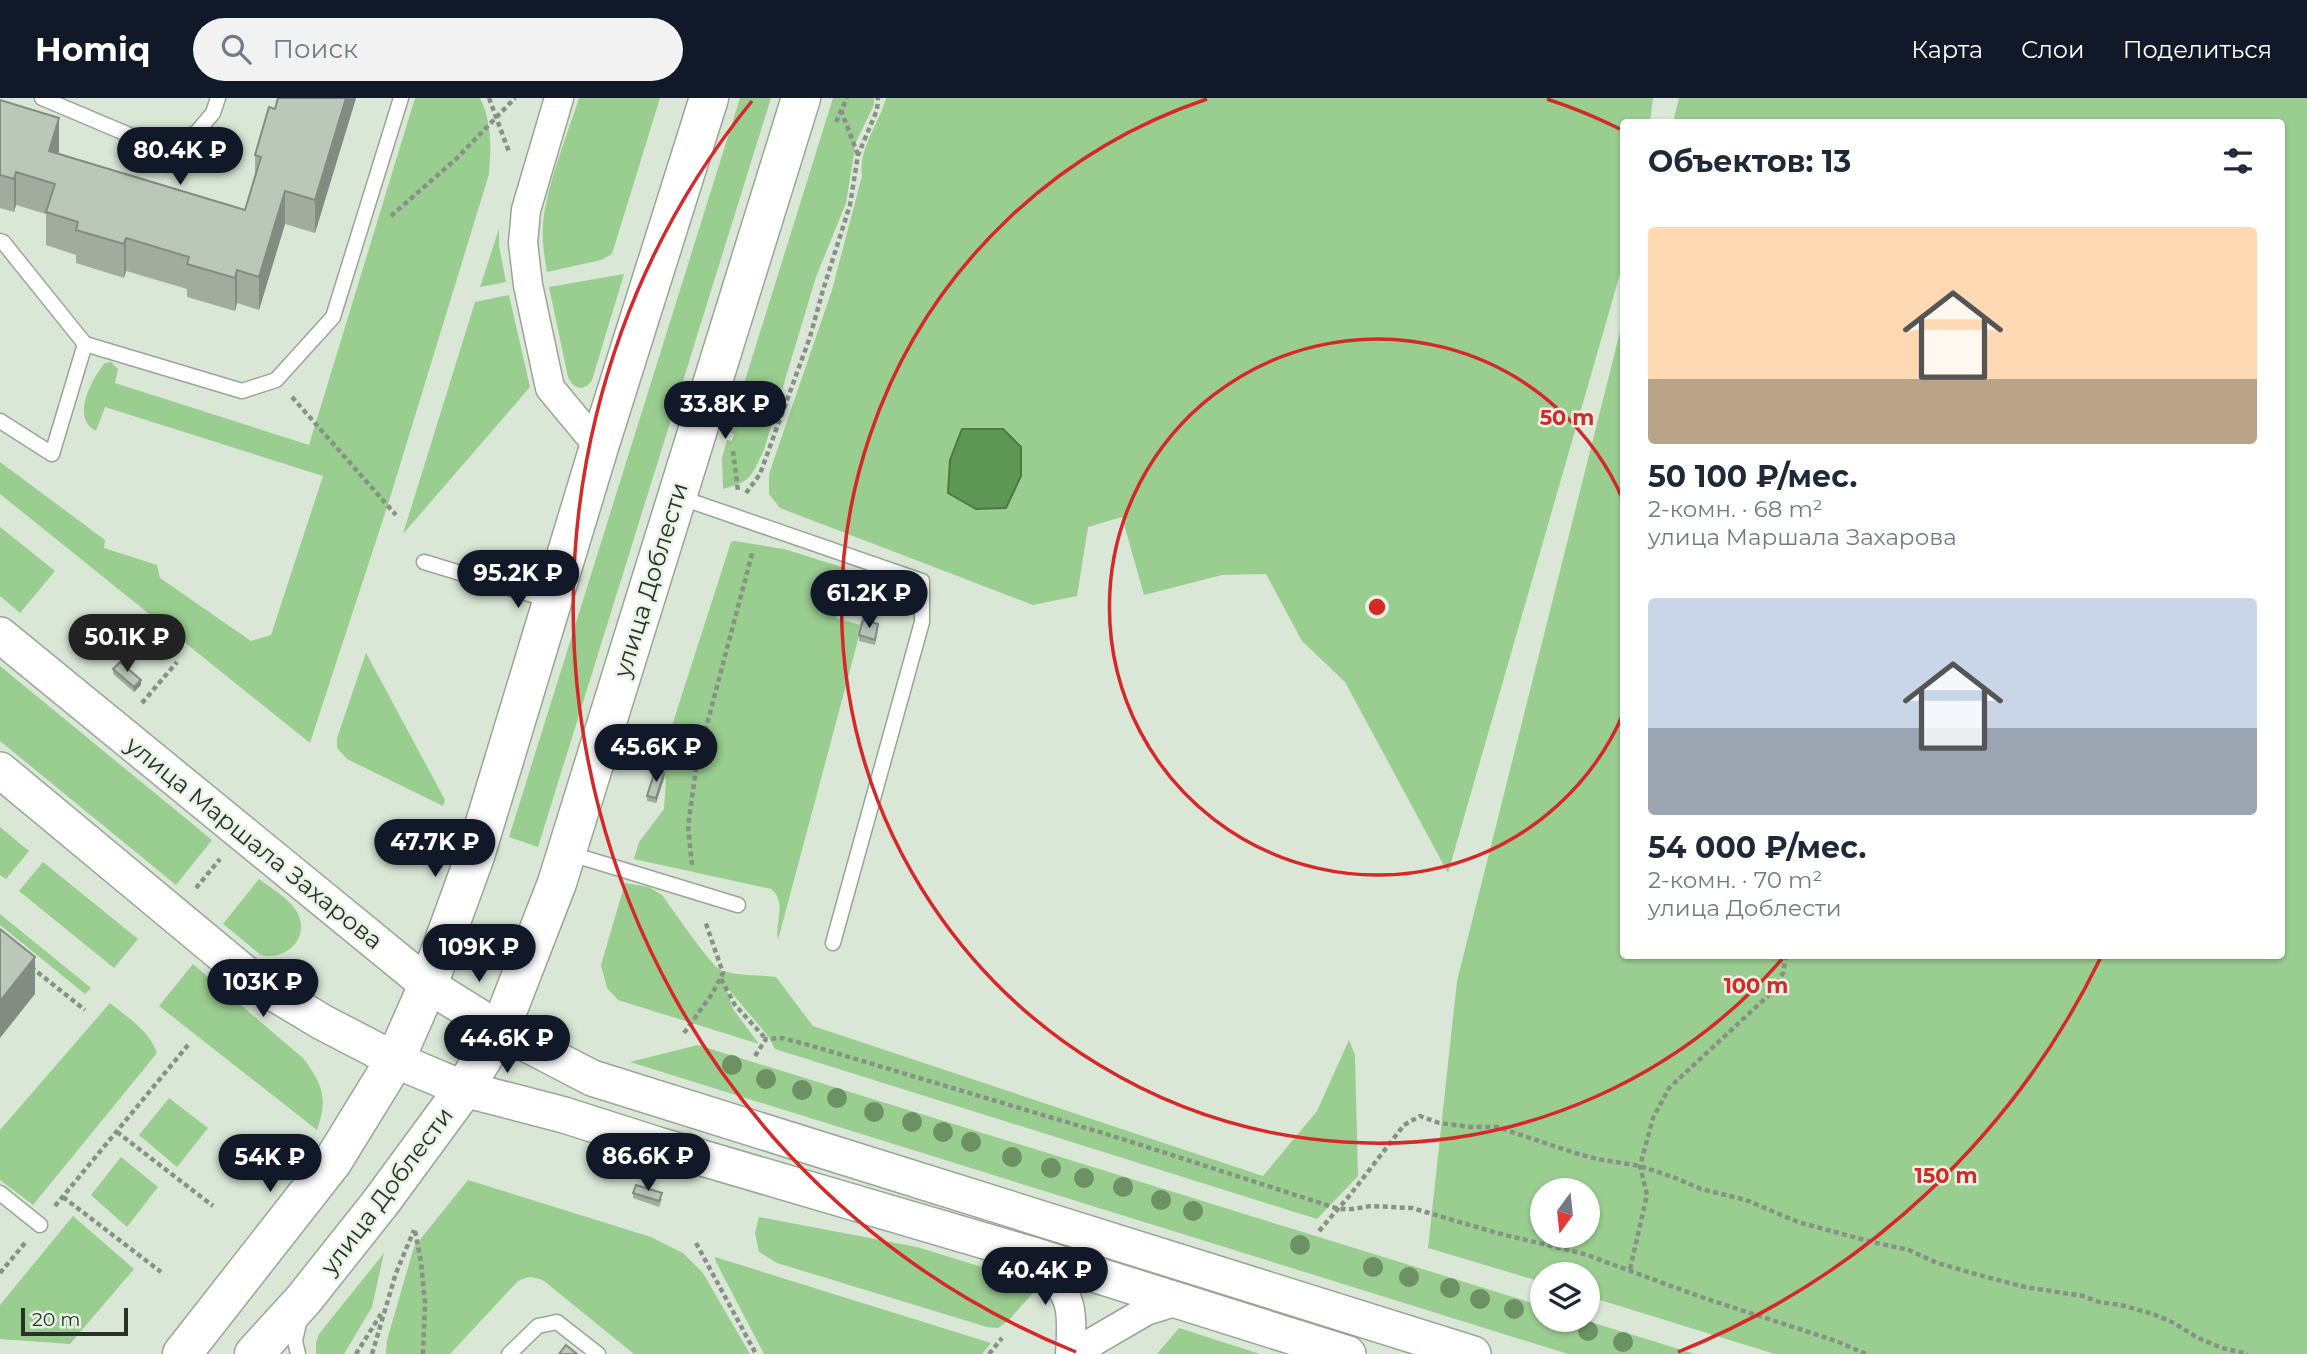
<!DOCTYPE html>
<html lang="ru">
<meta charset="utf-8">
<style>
:root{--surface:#fff;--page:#f2f2f3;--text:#1f2937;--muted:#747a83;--accent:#111827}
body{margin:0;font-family:Montserrat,sans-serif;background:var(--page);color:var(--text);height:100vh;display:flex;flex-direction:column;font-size:26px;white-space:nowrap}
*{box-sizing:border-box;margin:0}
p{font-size:23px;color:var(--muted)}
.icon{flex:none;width:38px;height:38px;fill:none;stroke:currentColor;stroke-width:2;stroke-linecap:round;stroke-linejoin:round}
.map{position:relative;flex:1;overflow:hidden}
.drawer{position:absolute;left:1620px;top:21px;width:665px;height:840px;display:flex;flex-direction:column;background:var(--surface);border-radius:7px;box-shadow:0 2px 5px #0004}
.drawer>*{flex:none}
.needle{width:46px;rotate:195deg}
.controls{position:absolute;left:1530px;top:1080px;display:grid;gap:14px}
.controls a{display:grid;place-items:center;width:70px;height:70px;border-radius:50%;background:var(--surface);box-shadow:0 2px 5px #0004;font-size:35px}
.scale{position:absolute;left:21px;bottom:18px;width:107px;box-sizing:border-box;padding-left:7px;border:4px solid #2b302a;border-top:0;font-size:19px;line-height:24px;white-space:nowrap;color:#2b302a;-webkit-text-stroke:5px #e7f4e4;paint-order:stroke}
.price{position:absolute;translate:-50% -60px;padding:0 16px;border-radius:24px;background:var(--accent);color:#fff;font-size:23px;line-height:46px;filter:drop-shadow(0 2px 4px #0008)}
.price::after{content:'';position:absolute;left:50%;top:42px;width:21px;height:16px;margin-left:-10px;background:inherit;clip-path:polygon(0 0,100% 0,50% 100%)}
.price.on{background:#222;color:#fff}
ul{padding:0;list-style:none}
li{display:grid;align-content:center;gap:14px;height:371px;padding:0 28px}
li span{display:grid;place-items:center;height:217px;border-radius:7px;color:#555}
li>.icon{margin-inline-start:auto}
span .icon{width:126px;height:126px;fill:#fffc;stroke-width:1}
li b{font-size:30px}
h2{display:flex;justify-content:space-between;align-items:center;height:84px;padding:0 28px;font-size:30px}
header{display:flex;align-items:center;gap:42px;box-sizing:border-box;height:98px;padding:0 35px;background:var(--accent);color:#fff}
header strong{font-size:33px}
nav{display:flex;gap:38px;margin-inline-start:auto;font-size:24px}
.search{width:490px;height:63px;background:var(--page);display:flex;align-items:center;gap:18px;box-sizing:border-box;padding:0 24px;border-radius:38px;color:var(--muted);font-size:26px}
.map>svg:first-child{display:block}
.green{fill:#9acd90;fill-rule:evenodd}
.water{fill:#5e9653;stroke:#4f7747;stroke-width:2}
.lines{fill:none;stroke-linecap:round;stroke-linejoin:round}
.service-casing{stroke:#99a596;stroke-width:17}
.minor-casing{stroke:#99a596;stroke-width:31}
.tertiary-casing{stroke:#99a596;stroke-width:38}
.secondary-casing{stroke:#99a596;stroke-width:41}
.path{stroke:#889185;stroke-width:4.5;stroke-dasharray:5 3.5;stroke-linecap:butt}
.service{stroke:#fff;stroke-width:14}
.minor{stroke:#fff;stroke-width:28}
.tertiary{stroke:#fff;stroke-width:35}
.secondary{stroke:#fff;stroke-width:38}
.tree{fill:#6c9162}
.wall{fill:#a1ac9f}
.shaded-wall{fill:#838c82}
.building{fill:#bbc8b9;stroke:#838c82;stroke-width:2}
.ring{fill:none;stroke:#d62828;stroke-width:3.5}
.labels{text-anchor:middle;stroke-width:5;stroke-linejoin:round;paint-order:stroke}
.street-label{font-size:24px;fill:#2b302a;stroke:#e7f4e4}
.centre{fill:#d62828;stroke:#e7f4e4;stroke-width:3.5}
.ring-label{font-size:21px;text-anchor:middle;font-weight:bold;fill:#d62828;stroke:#e7f4e4;stroke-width:5;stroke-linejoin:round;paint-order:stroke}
</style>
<header>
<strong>Homiq</strong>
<div class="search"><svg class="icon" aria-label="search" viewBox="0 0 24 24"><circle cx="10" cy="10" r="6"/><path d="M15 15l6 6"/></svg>Поиск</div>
<nav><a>Карта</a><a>Слои</a><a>Поделиться</a></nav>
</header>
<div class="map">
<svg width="2307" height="1256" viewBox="0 0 2307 1256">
<rect width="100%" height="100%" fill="#dae7d7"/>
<g class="green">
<path d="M415,0H480C492,24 491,49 489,76L389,403L310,645L0,396V364L105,442L104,450L157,467L160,480L251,543L271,537L323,378L105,309L96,333C70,320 92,280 105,265L111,264L118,271L115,285L309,347Z"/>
<path d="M579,0H660L612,156L601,162L547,174C544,158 542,142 543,125C547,86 567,38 579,0Z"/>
<path d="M740,0H771L538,749L509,739Z"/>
<path d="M833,0H874V7L856,44L846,105L816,179L764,352C751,378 753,383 723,391L722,360L727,342L732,343L734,336L729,334Z"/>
<path d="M886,0H1653L1650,24H1624V162L1448,775L1345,584L1302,543L1266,476L1222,477L1144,497L1122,419L1088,429L1077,498L1033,507L780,410L769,396V376L832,192L862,78C858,51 879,26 886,0Z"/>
<path d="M1679,0H2307V1256H1775L1587,1198V1176H1542V1184L1428,1150L1457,883L1624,218V858H2282V24H1673ZM1542,1092H1587V1138H1542Z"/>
<path d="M499,131V148L506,184L480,189Z"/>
<path d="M624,176L592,282C584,294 574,292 568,279L549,189Z"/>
<path d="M509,197L530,289L403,436L475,204Z"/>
<path d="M0,429L55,473L20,515L0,498Z"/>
<path d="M735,443L784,451L845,470L850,478L836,520L860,527L863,518L875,522L873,529L862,527L778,842C774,824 788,805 771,791L634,761L639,744L664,711L666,682L659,668L731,444Z"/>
<path d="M106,516L134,538L115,563L87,540Z"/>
<path d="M366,555L445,702L443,708L347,661L337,650V640Z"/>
<path d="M0,568L212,742L176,787L0,643Z"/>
<path d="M0,729L29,753L6,781L0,777Z"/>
<path d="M43,764L138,841L114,870L19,793Z"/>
<path d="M259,781C271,790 290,801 297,814C311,840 286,863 261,857L223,826Z"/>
<path d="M625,785L649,789L662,797C672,810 710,867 721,872C738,879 757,876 776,879L813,928L1263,1078L1317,1013L1349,942L1355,957L1358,1078L1317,1121L775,951L768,938L725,887L733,911L759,946L618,902L607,890L601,867Z"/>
<path d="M0,816L91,890L85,896L0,827Z"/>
<path d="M193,866L304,961C323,988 328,1000 317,1032L159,908Z"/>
<path d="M110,905C127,919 150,933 157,955L33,1107L0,1082V1032Z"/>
<path d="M698,947L1542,1208V1222H1584L1695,1256H1568L630,964Z"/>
<path d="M169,1000L208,1030L177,1069L139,1037Z"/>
<path d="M121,1059L158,1089L127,1129L91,1097Z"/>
<path d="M468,1082L651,1139L683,1155L703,1175L750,1256H634L544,1183C533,1178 527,1178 517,1184L450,1256H386L387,1242L414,1149Z"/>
<path d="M73,1118L134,1171L70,1246L0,1241V1207Z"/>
<path d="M759,1119L917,1149L1040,1187L1009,1222L998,1230L987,1229L777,1165L759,1154L755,1135Z"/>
<path d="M384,1155L372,1209L344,1256H316V1245L319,1236Z"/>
<path d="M715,1159L991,1245L982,1256H764L716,1164Z"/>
<path d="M1179,1230L1260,1256H1157Z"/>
</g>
<path class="water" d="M962,331H1003L1021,349V378L1006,410L976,411L948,395L950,362Z"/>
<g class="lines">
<g class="service-casing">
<g id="service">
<path d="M42,0L146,44H173L196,35L213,15L218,0"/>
<path d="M0,143L3,144L85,246"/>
<path d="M0,323L52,356L85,246L242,293L276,282L333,219L401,0"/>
<path d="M679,399L922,483V524L833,845"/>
<path d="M424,464L549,502"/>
<path d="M568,755L738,807"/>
<path d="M0,1095L40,1127"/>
<path d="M298,1256L295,1243L300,1220"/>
<path d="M509,1256L538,1228L557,1224L598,1256"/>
</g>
</g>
<g class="minor-casing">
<g id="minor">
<path d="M559,0L526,112L523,145L528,187L550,290L599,349"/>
<path d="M1036,1158C1070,1200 1074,1200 1070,1256"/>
<path d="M1072,1256L1146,1213L1178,1203"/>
</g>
</g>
<g class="tertiary-casing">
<g id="tertiary">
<path d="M0,537L428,887L500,932L592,980L1473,1256"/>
<path d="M0,672L254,883L322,924L395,962L464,991L564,1017L658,1047L1036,1158L1348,1256"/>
</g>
</g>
<g class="secondary-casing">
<g id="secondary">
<path d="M182,1256L333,1063L395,962L428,887L475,758L599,349L709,0"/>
<path d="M254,1256L304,1201L381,1104L464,991L500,932L557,785L801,0"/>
</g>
</g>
<g class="path">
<path d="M489,0L509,54"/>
<path d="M841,12L858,57"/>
<path d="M836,24L847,0"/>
<path d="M391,118L456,61L515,0"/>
<path d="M292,299L396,417"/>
<path d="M733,353L738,393"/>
<path d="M746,395L760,376L810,239L823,192L850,107L858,57L877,12L878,0"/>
<path d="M142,605L177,564"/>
<path d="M692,767L688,728L697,664L753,452"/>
<path d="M196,790L220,761"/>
<path d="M31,869L85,912"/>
<path d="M721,881L735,907L766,941"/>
<path d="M684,935L712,896L723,875L705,823"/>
<path d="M755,958L766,941L782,940L809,947L1113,1038L1339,1111H1353L1371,1108L1412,1110L1497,1135L1584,1156L1704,1200L1836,1243L1866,1256"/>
<path d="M117,1034L213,1108"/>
<path d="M63,1099L161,1174"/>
<path d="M55,1108L188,947"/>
<path d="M415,1133L421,1164L425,1205L423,1256"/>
<path d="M1319,1133L1350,1097L1404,1027L1420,1018L1439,1025L1471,1029H1497L1575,1055L1597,1061L1640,1068L1678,1081L1701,1091L1746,1102L1798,1124L1872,1144L1909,1152L1937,1165L1990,1180L2025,1189L2083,1198L2099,1204L2121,1207L2153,1216L2174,1225L2198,1240L2222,1250L2248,1256"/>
<path d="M696,1145L756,1256"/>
<path d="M1630,1171L1647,1097L1640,1068L1653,1020L1669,990L1770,896L1783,875L1786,858"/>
<path d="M0,1175L25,1145"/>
<path d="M356,1256L381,1216"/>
<path d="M372,1256L396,1175L414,1132"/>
<path d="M989,1256L1002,1240"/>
</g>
<use href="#service" class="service"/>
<use href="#minor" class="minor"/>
<use href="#tertiary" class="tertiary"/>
<use href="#secondary" class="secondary"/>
</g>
<g class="tree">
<circle cx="732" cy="967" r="10"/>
<circle cx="766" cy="981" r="10"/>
<circle cx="802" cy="992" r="10"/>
<circle cx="837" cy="1000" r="10"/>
<circle cx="874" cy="1014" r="10"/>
<circle cx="912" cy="1024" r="10"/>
<circle cx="943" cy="1034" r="10"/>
<circle cx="971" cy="1044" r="10"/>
<circle cx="1012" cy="1059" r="10"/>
<circle cx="1051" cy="1070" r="10"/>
<circle cx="1084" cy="1080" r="10"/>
<circle cx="1123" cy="1089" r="10"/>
<circle cx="1161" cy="1102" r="10"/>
<circle cx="1193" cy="1113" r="10"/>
<circle cx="1300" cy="1147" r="10"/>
<circle cx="1373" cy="1169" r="10"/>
<circle cx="1409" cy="1179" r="10"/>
<circle cx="1450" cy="1190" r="10"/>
<circle cx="1480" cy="1201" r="10"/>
<circle cx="1514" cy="1211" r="10"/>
<circle cx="1588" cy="1233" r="10"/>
<circle cx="1623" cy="1244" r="10"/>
</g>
<g class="wall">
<path d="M356,0L315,135L285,126L259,212L237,205L235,213L187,199V191L126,173L124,180L76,165V157L46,147V116L16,107L14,114L0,110V2L59,53L58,55L245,112L255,79V57L275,11Z"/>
<path d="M878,531L875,547L859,543V537Z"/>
<path d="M113,571L141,587L134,594L113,576Z"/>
<path d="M664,680L656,705L647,703V698Z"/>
<path d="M633,1095L662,1101L659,1109L633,1100Z"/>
</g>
<g class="shaded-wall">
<path d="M346,0H356L315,135V102Z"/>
<path d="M59,20V53L49,86V53Z"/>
<path d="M16,74V107L14,114V81Z"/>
<path d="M285,93V126L259,212V179Z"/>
<path d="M126,140V173L124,180V146Z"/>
<path d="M237,172V205L235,213V180Z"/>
<path d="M141,582V587L134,594V589Z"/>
<path d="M664,675V680L656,705V700Z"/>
<path d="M35,859V896L0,940V903Z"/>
</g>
<g class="building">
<path d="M278,0H346L315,102L285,93L259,179L237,172L235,180L187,166L189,159L126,140L124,146L76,132L78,124L46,114L55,86L16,74L14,81L0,77V2L59,20L49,53L245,112L261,59L255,57L269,9L275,11Z"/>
<path d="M863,522L878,526L875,542L859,537Z"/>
<path d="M120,564L141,582L134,589L113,571Z"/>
<path d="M655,673L664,675L656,700L647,698Z"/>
<path d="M0,831L35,859L0,903Z"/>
<path d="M636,1087L662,1095L659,1103L633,1095Z"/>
<path d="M566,1247L577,1256H559Z"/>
</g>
<g class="ring">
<path d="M1624 614A268 268 0 1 1 1624 404"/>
<path d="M1782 861A536 536 0 1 1 1207 1M1547 1A536 536 0 0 1 1620 31"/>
<path d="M2100 861A804 804 0 0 1 1678 1254M1076 1254A804 804 0 0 1 752 3"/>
</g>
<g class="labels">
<g class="street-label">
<text transform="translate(651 482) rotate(-73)" y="8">улица Доблести</text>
<text transform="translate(254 745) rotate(39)" y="8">улица Маршала Захарова</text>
<text transform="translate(387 1093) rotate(-53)" y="8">улица Доблести</text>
</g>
</g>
<circle cx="1377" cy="509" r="10" class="centre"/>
<g class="ring-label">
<text x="1567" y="327">50 m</text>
<text x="1756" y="895">100 m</text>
<text x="1946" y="1085">150 m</text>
</g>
</svg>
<div class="controls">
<a><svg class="needle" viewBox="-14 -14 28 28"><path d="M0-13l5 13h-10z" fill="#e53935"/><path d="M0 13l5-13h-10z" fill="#747a83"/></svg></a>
<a><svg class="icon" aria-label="layers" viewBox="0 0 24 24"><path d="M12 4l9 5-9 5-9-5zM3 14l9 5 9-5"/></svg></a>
</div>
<div class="scale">20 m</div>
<b class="price" style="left:180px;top:89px">80.4K ₽</b>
<b class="price" style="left:725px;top:343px">33.8K ₽</b>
<b class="price" style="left:518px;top:512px">95.2K ₽</b>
<b class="price" style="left:869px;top:532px">61.2K ₽</b>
<b class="price on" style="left:127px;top:576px">50.1K ₽</b>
<b class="price" style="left:656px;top:686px">45.6K ₽</b>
<b class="price" style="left:435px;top:781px">47.7K ₽</b>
<b class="price" style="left:479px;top:886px">109K ₽</b>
<b class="price" style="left:263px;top:921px">103K ₽</b>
<b class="price" style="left:507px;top:977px">44.6K ₽</b>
<b class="price" style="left:648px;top:1095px">86.6K ₽</b>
<b class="price" style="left:270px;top:1096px">54K ₽</b>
<b class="price" style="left:1045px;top:1209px">40.4K ₽</b>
<section class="drawer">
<h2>Объектов: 13<svg class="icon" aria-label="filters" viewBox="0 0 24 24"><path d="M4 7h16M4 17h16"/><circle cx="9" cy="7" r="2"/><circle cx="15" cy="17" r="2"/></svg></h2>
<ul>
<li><span style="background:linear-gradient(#ffd9b3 70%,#b9a48a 0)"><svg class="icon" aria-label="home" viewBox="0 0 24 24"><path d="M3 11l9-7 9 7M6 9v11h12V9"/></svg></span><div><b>50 100 ₽/мес.</b><p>2-комн. · 68 m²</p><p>улица Маршала Захарова</p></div></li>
<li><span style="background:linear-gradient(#c9d6e8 60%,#9aa5b1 0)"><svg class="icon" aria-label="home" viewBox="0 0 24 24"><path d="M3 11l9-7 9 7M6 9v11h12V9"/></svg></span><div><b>54 000 ₽/мес.</b><p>2-комн. · 70 m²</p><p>улица Доблести</p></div></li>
</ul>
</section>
</div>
